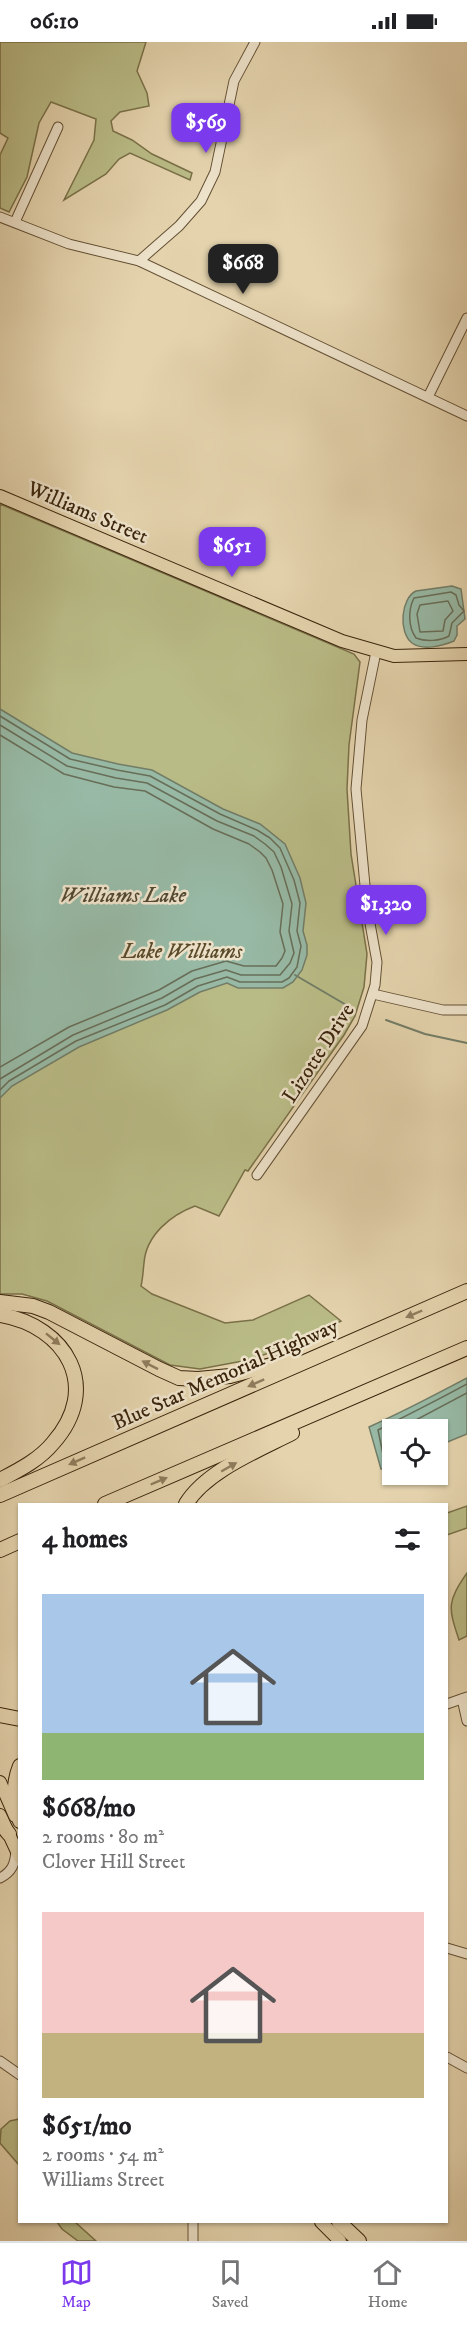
<!DOCTYPE html>
<meta charset="utf-8">
<style>
:root{--surface:#fff;--page:#f2f2f2;--text:#202124;--muted:#757577;--line:#e0e0e0;--accent:#7c3aed}
body{margin:0;font-family:"IM FELL DW Pica",serif;background:var(--page);color:var(--text);height:100vh;display:flex;flex-direction:column;font-size:22px;white-space:nowrap}
*{box-sizing:border-box;margin:0}
p{font-size:20px;color:var(--muted)}
.icon{flex:none;width:33px;height:33px;fill:none;stroke:currentColor;stroke-width:2;stroke-linecap:round;stroke-linejoin:round}
.map{position:relative;flex:1;overflow:hidden}
.details{position:absolute;left:18px;top:1461px;width:430px;height:720px;display:flex;flex-direction:column;background:var(--surface);border-radius:0px;box-shadow:0 2px 4px #0004}
.details>*{flex:none}
.buttons{position:absolute;left:382px;top:1377px;display:grid;gap:12px}
.buttons a{display:grid;place-items:center;width:66px;height:66px;border-radius:0px;background:var(--surface);box-shadow:0 2px 4px #0004;font-size:30px}
.price{position:absolute;translate:-50% -51px;padding:0 14px;border-radius:12px;background:var(--accent);color:#fff;font-size:20px;line-height:39px;filter:drop-shadow(0 2px 3px #0008)}
.price::after{content:'';position:absolute;left:50%;top:36px;width:18px;height:14px;margin-left:-9px;background:inherit;clip-path:polygon(0 0,100% 0,50% 100%)}
.price.selected{background:#222;color:#fff}
ul{padding:0;list-style:none}
li{display:grid;align-content:center;gap:12px;height:318px;padding:0 24px}
li span{display:grid;place-items:center;height:186px;border-radius:0px;color:#555}
li>.icon{margin-inline-start:auto}
span .icon{width:108px;height:108px;fill:#fffc;stroke-width:1}
li b{font-size:26px}
h2{display:flex;justify-content:space-between;align-items:center;height:72px;padding:0 24px;font-size:26px}
.status{display:flex;justify-content:space-between;align-items:center;height:42px;padding:0 30px;background:var(--surface);direction:ltr}
.status svg{height:16px;fill:currentColor}
.dock{display:flex;justify-content:space-around;align-items:center;height:84px;border-top:2px solid var(--line);background:var(--surface);font-size:16px;color:var(--muted)}
.dock a{display:grid;justify-items:center;gap:3px}
.dock .selected{color:var(--accent)}
.map>svg:first-child{display:block}
.green{fill:#b9bb86;stroke:#7a7048;stroke-width:1.5}
.water{fill:#97b9a5;stroke:#727d67;stroke-width:1.5}
.lines{fill:none;stroke-linecap:round;stroke-linejoin:round}
.shore{stroke:#686e58;stroke-width:1.5}
.stream{stroke:#727d67;stroke-width:2}
.minor-casing{stroke:#645034;stroke-width:11}
.major-casing{stroke:#3a240b;stroke-width:14}
.highway-casing{stroke:#3a240b;stroke-width:16}
.minor{stroke:#ede2ca;stroke-width:9}
.major{stroke:#e4d3ad;stroke-width:12}
.highway{stroke:#e4d3ad;stroke-width:14}
.oneway{fill:#8f7c5c}
.labels{text-anchor:middle;stroke-width:5;stroke-linejoin:round;paint-order:stroke}
.street-label{font-size:21px;fill:#3a240b;stroke:#ede2ca}
.park-label{font-size:21px;font-style:italic;fill:#5a4a2a;stroke:#ede2ca}
.water-label{font-size:22px;font-style:italic;fill:#514932;stroke:#ede2ca}
</style>
<div class="status"><b>06:10</b><svg viewBox="0 0 49 12"><path d="M0 12V9h3v3zM5 12V6h3v6zM10 12V3h3v9zM15 12V0h3v12zM26 1h20v11H26zM47 4h2v5h-2z"/></svg></div>
<div class="map">
<svg width="467" height="2199" viewBox="0 0 467 2199">
<rect width="100%" height="100%" fill="#e4d3ad"/>
<filter id="stains"><feTurbulence type="fractalNoise" baseFrequency=".00333" numOctaves="4"/><feColorMatrix values="0 0 0 0 .2 0 0 0 0 .09 0 0 0 0 .02 0 0 0 .5 -.17"/></filter>
<radialGradient id="worn" r=".72"><stop offset=".6" stop-color="#630" stop-opacity="0"/><stop offset="1" stop-color="#630" stop-opacity=".3"/></radialGradient>
<g class="green">
<path d="M0,0H146L137,29L147,51L149,64L120,70L111,79L113,89L132,98L152,112L192,131L190,138L130,111L119,117L106,132L64,158L94,98L96,77L51,60L39,81L27,135L9,170L0,166V113L8,96L0,91Z"/>
<path d="M0,462L354,612L360,620L349,703L347,747L351,812L367,912L364,945L355,974L344,993L248,1129L245,1128L219,1174L195,1164C171,1173 146,1193 144,1221C143,1229 143,1236 141,1244L152,1252L225,1281L253,1278L309,1253L341,1279L290,1304L248,1318L200,1327L170,1323L47,1259L22,1252H0Z"/>
<path d="M467,1464V1486L447,1493V1471Z"/>
<path d="M467,1531V1594L459,1598C448,1565 447,1560 467,1531Z"/>
<path d="M19,2077H20L19,2123L0,2101L1,2087L10,2079Z"/>
<path d="M57,2180H75L96,2199H78L62,2187Z"/>
</g>
<g class="water">
<path d="M452,544L461,547L465,577L457,584V593L454,599C442,604 423,609 412,601C398,590 401,556 416,549Z"/>
<path d="M0,667L72,711L118,722L152,728L223,767L260,782L285,802L300,836L306,861L303,889L307,903V913L302,928L293,940L283,946H238L227,941L200,950L167,968L79,1005L12,1044L0,1056Z"/>
<path d="M467,1336V1392L438,1404V1388H393V1423L381,1427L369,1385C403,1370 435,1353 467,1336Z"/>
</g>
<g class="lines">
<g class="shore">
<path d="M451,550L456,553L459,563L464,569L452,581L449,594C440,599 426,600 416,596C408,585 408,568 414,556Z"/>
<path d="M448,559L453,569L445,578L443,589L420,590L417,572L420,563Z"/>
<path d="M0,674L70,717L117,728L150,734L220,772L257,788L270,796L280,806L294,838L300,861L297,889L301,904L297,925L289,936L282,940H240L227,935L198,944L165,963L76,999L9,1039L0,1048"/>
<path d="M0,683L67,724L116,736L147,741L217,779L254,794L265,802L274,810L281,825L292,862L289,889L294,911L290,921L280,933H241L226,928L195,937L162,956L73,993L0,1037"/>
<path d="M0,693L64,732L114,745L145,749L213,787L249,802L260,810L266,816L272,828L283,862L280,890L285,909L282,916L276,924H244L226,919L192,929L159,948L69,985L0,1025"/>
<path d="M397,1388L467,1351"/>
<path d="M393,1418L384,1417L378,1388C408,1373 438,1358 467,1342"/>
</g>
<g class="stream">
<path d="M295,933L348,964"/>
<path d="M386,978L425,992L467,1001"/>
</g>
<g class="minor-casing">
<g id="minor">
<path d="M0,175L69,202L139,219L467,374"/>
<path d="M15,180L58,85"/>
<path d="M139,219L179,184L201,159L215,130L234,39L255,0"/>
<path d="M428,355L467,276"/>
<path d="M373,952L443,968H467"/>
<path d="M257,1133L362,984L375,943L377,920L367,865L356,747L362,678L376,610"/>
<path d="M462,1657L467,1679"/>
<path d="M447,1662L467,1655"/>
<path d="M0,1836C12,1830 15,1822 16,1809"/>
<path d="M447,1906L467,1912"/>
<path d="M447,2015L467,2026"/>
<path d="M0,2019L20,2033"/>
<path d="M193,2199V2180"/>
</g>
</g>
<g class="major-casing">
<g id="major">
<path d="M0,454L342,599L394,614L467,612"/>
<path d="M0,1740L15,1774"/>
<path d="M0,1773L20,1816"/>
<path d="M321,2180L340,2199"/>
</g>
</g>
<g class="highway-casing">
<g id="highway">
<path d="M0,1260L33,1264L49,1270L159,1327L179,1336L198,1337L230,1334L294,1317"/>
<path d="M0,1273C67,1284 102,1346 53,1401C39,1418 19,1428 0,1438"/>
<path d="M0,1453L467,1249"/>
<path d="M105,1462L467,1306"/>
<path d="M186,1462C206,1429 259,1408 292,1391"/>
<path d="M0,1508L20,1499"/>
<path d="M0,1673L20,1677"/>
<path d="M20,1724C12,1743 14,1761 20,1779"/>
<path d="M0,1781L9,1792"/>
<path d="M339,2180L359,2199"/>
</g>
</g>
<use href="#minor" class="minor"/>
<use href="#major" class="major"/>
<use href="#highway" class="highway"/>
</g>
<defs><path id="oneway-solid" d="M-6-.8H1V-3.2L6.5 0L1 3.2V.8H-6Z" transform="scale(1.5)"/></defs>
<g class="oneway">
<use href="#oneway-solid" transform="translate(414 1272) rotate(157)"/>
<use href="#oneway-solid" transform="translate(53 1297) rotate(39)"/>
<use href="#oneway-solid" transform="translate(150 1323) rotate(-153)"/>
<use href="#oneway-solid" transform="translate(256 1341) rotate(156)"/>
<use href="#oneway-solid" transform="translate(77 1419) rotate(156)"/>
<use href="#oneway-solid" transform="translate(229 1425) rotate(-30)"/>
<use href="#oneway-solid" transform="translate(159 1439) rotate(-23)"/>
</g>
<g class="labels">
<g class="street-label">
<text transform="translate(88 470) rotate(23)" y="7">Williams Street</text>
<text transform="translate(318 1011) rotate(-57)" y="7">Lizotte Drive</text>
<text transform="translate(225 1332) rotate(-24)" y="7">Blue Star Memorial Highway</text>
</g>
<g class="park-label">
<text x="182" y="916">Lake Williams</text>
</g>
<g class="water-label">
<text x="123" y="860">Williams Lake</text>
</g>
</g>
<rect width="100%" height="100%" filter="url(#stains)"/>
<rect width="100%" height="100%" fill="url(#worn)"/>
</svg>
<div class="buttons">
<a><svg class="icon" aria-label="locate" viewBox="0 0 24 24"><circle cx="12" cy="12" r="6"/><path d="M12 2v4M12 18v4M2 12h4M18 12h4"/></svg></a>
</div>
<b class="price" style="left:206px;top:112px">$569</b>
<b class="price selected" style="left:243px;top:253px">$668</b>
<b class="price" style="left:232px;top:536px">$651</b>
<b class="price" style="left:386px;top:894px">$1,320</b>
<section class="details">
<h2>4 homes<svg class="icon" aria-label="filters" viewBox="0 0 24 24"><path d="M4 7h16M4 17h16"/><circle cx="9" cy="7" r="2"/><circle cx="15" cy="17" r="2"/></svg></h2>
<ul>
<li><span style="background:linear-gradient(#a9c7e8 75%,#8fb573 0)"><svg class="icon" aria-label="home" viewBox="0 0 24 24"><path d="M3 11l9-7 9 7M6 9v11h12V9"/></svg></span><div><b>$668/mo</b><p>2 rooms · 80 m²</p><p>Clover Hill Street</p></div></li>
<li><span style="background:linear-gradient(#f6c9c9 65%,#c2b280 0)"><svg class="icon" aria-label="home" viewBox="0 0 24 24"><path d="M3 11l9-7 9 7M6 9v11h12V9"/></svg></span><div><b>$651/mo</b><p>2 rooms · 54 m²</p><p>Williams Street</p></div></li>
</ul>
</section>
</div>
<nav class="dock">
<a class="selected"><svg class="icon" aria-label="map" viewBox="0 0 24 24"><path d="M3 6l6-2 6 2 6-2v14l-6 2-6-2-6 2zM9 4v14M15 6v14"/></svg>Map</a>
<a><svg class="icon" aria-label="saved" viewBox="0 0 24 24"><path d="M7 4h10v16l-5-4-5 4z"/></svg>Saved</a>
<a><svg class="icon" aria-label="home" viewBox="0 0 24 24"><path d="M3 11l9-7 9 7M6 9v11h12V9"/></svg>Home</a>
</nav>
